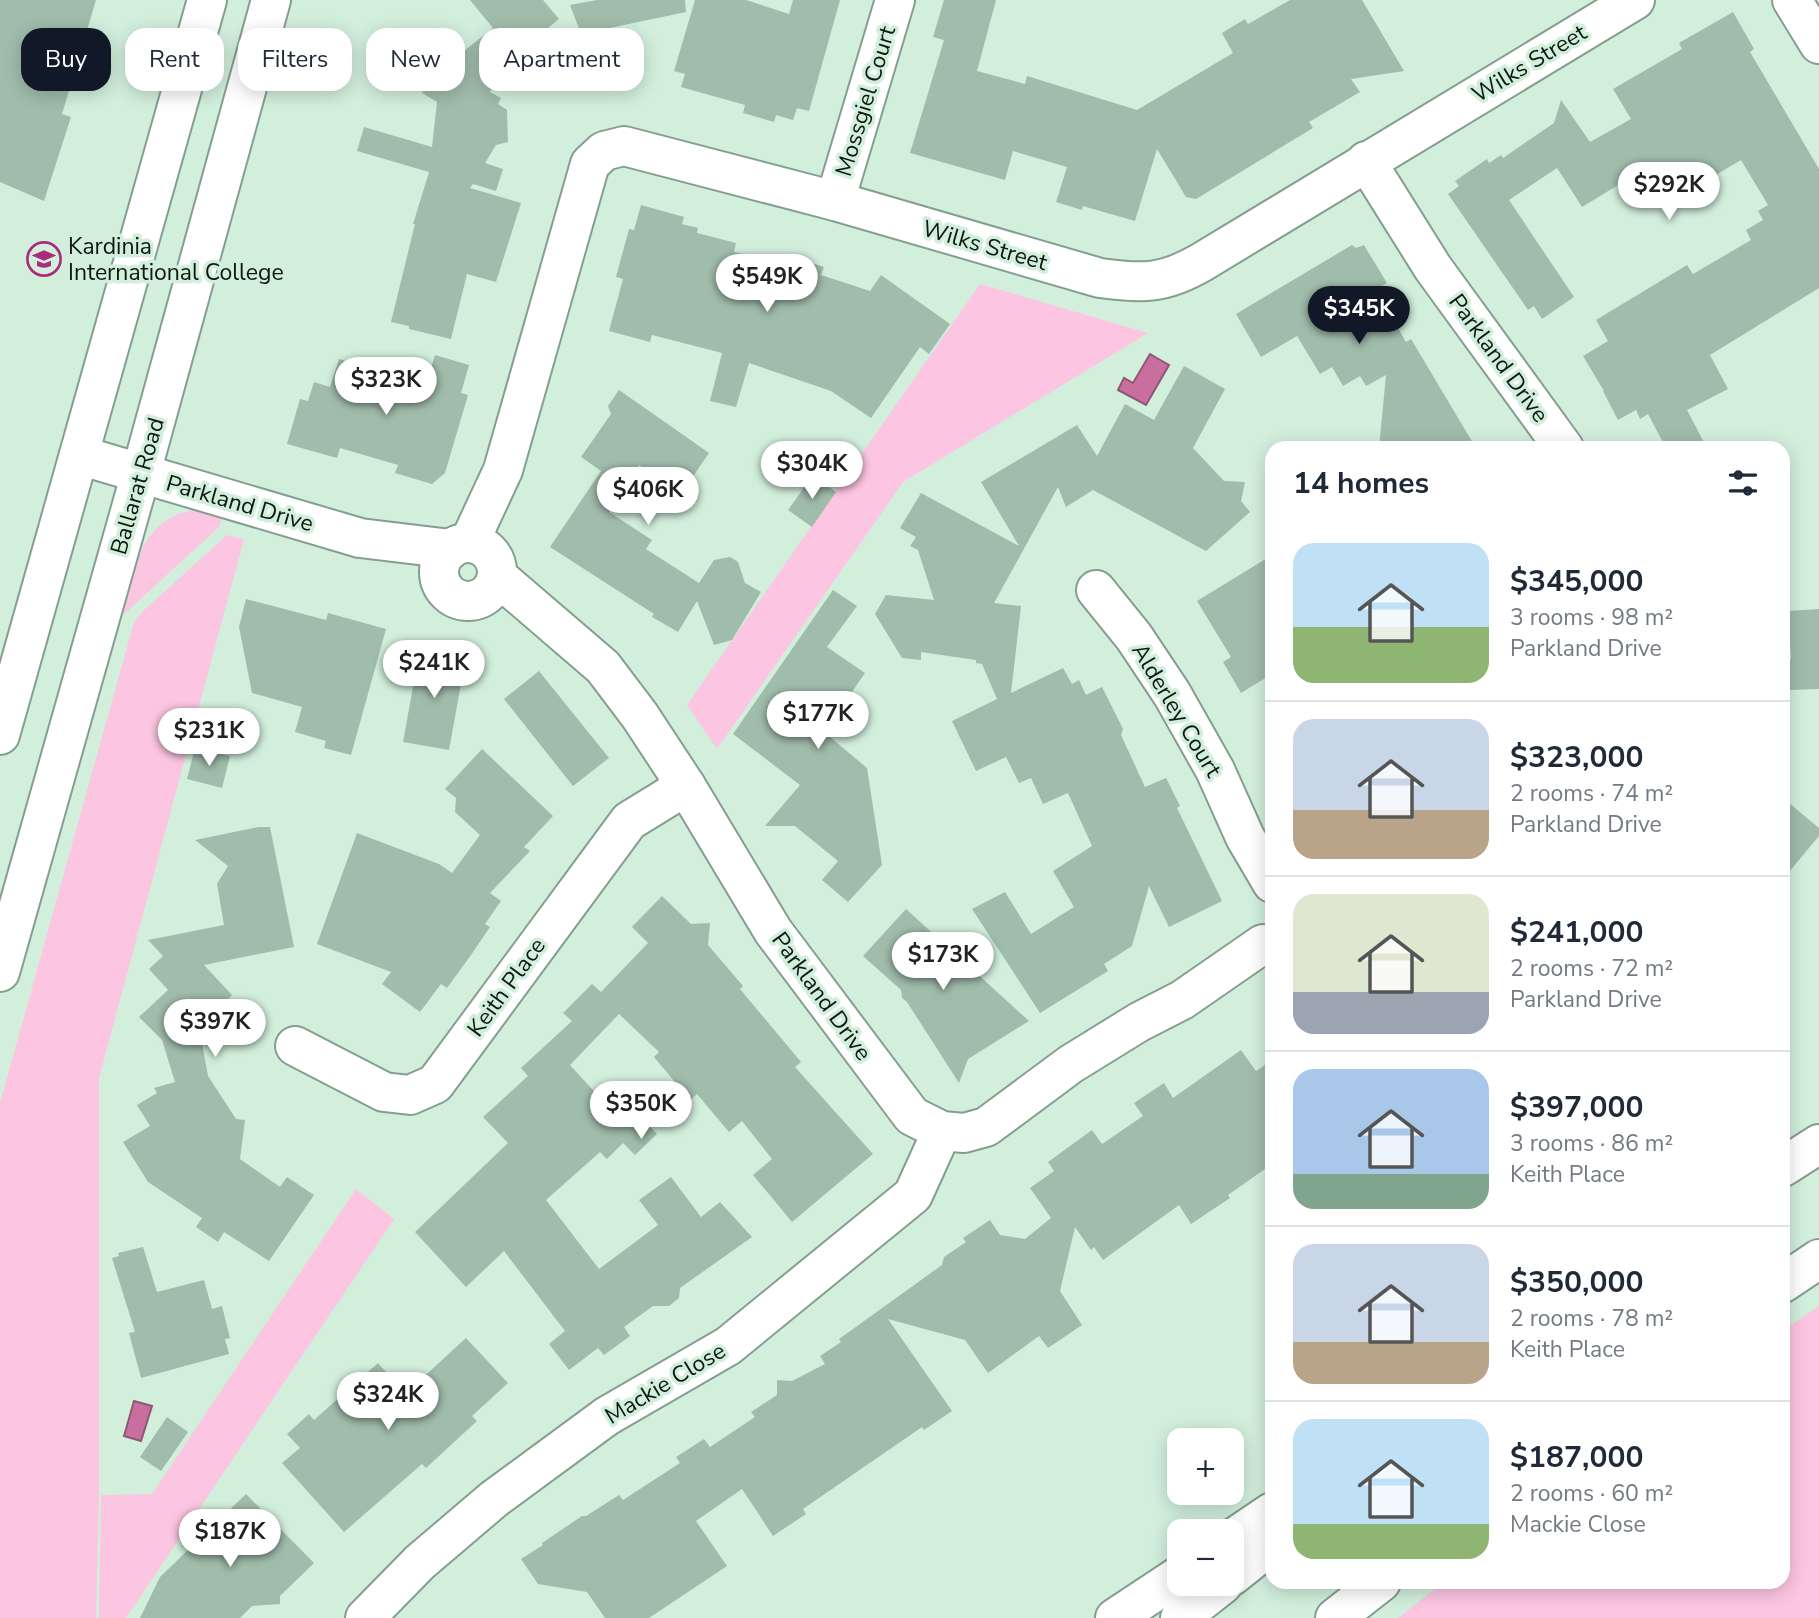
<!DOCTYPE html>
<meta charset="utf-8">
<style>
:root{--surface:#fff;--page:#f2f2f3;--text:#1f2937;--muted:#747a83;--line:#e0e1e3;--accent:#111827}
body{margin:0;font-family:"Nunito Sans",sans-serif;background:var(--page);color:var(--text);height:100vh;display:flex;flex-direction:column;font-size:26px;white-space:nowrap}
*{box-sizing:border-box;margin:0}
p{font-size:23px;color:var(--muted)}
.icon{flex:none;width:38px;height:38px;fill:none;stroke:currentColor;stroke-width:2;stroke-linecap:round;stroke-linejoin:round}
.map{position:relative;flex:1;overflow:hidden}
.panel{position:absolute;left:1265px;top:441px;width:525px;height:1148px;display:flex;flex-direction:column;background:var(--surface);border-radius:21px;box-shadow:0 4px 18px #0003}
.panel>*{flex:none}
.banner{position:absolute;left:21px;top:28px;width:665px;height:63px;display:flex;gap:14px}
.fabs{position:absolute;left:1167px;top:1428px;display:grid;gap:14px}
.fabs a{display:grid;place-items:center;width:77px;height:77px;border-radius:14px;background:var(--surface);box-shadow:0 4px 18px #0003;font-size:35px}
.price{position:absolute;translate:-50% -60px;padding:0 16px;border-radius:24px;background:#fff;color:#222;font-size:23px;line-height:46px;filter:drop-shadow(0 2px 4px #0008)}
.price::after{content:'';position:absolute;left:50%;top:42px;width:21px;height:16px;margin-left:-10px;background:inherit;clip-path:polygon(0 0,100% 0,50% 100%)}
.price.on{background:var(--accent);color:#fff}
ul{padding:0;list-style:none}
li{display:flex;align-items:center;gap:21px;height:175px;padding:0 28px}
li+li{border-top:2px solid var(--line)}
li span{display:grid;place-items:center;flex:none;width:196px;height:140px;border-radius:21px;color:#555}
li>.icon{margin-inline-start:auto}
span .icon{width:84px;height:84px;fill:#fffc;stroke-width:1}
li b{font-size:30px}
h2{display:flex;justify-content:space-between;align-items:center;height:84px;padding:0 28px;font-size:30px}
.chip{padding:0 24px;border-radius:21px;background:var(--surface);box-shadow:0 4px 18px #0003;font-size:24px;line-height:63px}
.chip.on{background:var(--accent);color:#fff}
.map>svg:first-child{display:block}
.green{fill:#fcc5e1}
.water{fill:#c96fa0;stroke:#915575;stroke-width:2}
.building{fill:#a0bcab}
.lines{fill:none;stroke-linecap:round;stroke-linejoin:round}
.minor-casing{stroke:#849f8f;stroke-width:42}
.highway-casing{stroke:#849f8f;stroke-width:42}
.minor{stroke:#fff;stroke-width:38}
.highway{stroke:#fff;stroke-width:38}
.labels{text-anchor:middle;stroke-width:7;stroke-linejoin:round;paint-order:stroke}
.street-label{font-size:23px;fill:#0e1812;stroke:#d2efdc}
.poi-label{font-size:23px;fill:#0e1812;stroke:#d2efdc;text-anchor:start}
</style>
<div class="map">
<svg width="1819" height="1618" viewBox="0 0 1819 1618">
<rect width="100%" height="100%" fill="#d2efdc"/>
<g class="green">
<path d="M980,284L1148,333L903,482L717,749L687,705Z"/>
<path d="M205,508L223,512L219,527L123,615C138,561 139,516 205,508Z"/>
<path d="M227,535L244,539L99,1078V1494L96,1618H0V1103L134,622L142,612Z"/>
<path d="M356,1189L394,1219L126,1618H99L101,1495L152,1494Z"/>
<path d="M1819,1306V1618H1398L1444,1582H1783V1331Z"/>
</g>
<g class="water">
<path d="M1150,354L1169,365L1146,405L1118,390L1124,378L1133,383Z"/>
<path d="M134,1401L152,1406L141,1441L124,1436Z"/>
</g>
<g class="building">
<path d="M0,0H96L62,114L71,117L44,201L0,182Z"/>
<path d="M470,0H543L559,19L488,78L496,83L490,92L501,98L498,104L507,110L508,142L496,145L485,163L503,169L496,191L473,184L470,188L521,203L496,282L467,274L451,339L409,329V326L391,322L415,224H413L429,172L357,151L364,127L432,147L437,102L422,93L425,87L408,77L429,42L455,58L493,28Z"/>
<path d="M597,0H685L686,12L581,34L570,5Z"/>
<path d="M695,0H746L789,14L793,0H840L809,111L797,108L793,120L776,115L774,122L743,113L745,105L681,87L685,74L674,71Z"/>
<path d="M944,0H996L977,71L1025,84L1027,76L1137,110L1233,53L1222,33L1245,19L1248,24L1290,0H1362L1404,71L1351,79L1360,92L1309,122L1313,128L1196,199L1186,197L1157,149L1135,221L1083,206L1082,210L1056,202L1067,167L1013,151L1005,180L910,153L944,40L933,37Z"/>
<path d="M1733,12L1754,49L1750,52L1819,169V288L1710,355L1728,389L1687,410L1707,448H1666L1648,414L1640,419L1636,410L1618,420L1603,391H1604L1583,356L1608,341L1596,320L1687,265L1693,274L1751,240L1746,230L1763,220L1758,211L1768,205L1741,160L1677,198L1665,177L1637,193L1628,179L1582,207L1557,168L1509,200L1574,297L1542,319L1534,306L1528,310L1448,194L1459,186L1455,181L1487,159L1489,163L1501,155L1503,158L1554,123L1561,100L1590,142L1631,119L1613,89L1682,49L1679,43Z"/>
<path d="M641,205L684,217L682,224L698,228L697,233L736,243L734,252L784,265L788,255L824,267L821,275L870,291L881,275L950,324L929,354L920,347L871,418L831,391L749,363L736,407L710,401L722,353L652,335L650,342L609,331L623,279L616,277L629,229L634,230Z"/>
<path d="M1352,245L1356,248L1364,245L1387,283L1377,289L1390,314L1406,342L1411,339L1476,448H1379L1386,375L1366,386L1360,376L1343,386L1332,367L1320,374L1297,336L1261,357L1236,314Z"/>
<path d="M435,355L469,365L461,393L468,395L445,473L432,484L395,473L398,465L340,448L337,458L287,444L300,399L308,401L314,382L330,387L339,359L426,384Z"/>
<path d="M1184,366L1225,389L1193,448L1224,481L1245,482L1241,501L1250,512L1206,551L1093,490L1066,507L1058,487L994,603L1021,606L1011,693L1063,668L1072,684L1079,680L1086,695L1102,687L1123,729L1121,735L1145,787L1166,778L1180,806L1177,808L1222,901L1169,927L1149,886L1132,946L1104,964L1108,971L1040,1013L972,909L1005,892L1031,934L1074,907L1053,871L1092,846L1068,793L1043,804L1031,778L1019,783L1006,757L976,771L952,721L997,699L982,664L976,663V660L921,652V660L902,658L875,614L886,595L934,600L918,550L910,546L916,537L900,528L921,493L1019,546L981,482L1077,425L1097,456L1125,404L1154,420Z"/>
<path d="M619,390L709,453L685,488L675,490L639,465L609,512L652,540L646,549L699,583L714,560L730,557L738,562L745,583L761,592L732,640L714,645L697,601L678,632L652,617L654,614L550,547L601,471L581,457L611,414L608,406Z"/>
<path d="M813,475L836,492L812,527L788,510Z"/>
<path d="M1272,555V674L1241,693L1223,662L1231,657L1197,601Z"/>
<path d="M833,590L857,606L827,647L865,673L824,732L867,768L882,865L848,902L822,880L838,861L795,826H765L800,785L733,734Z"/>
<path d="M246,599L326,620L328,613L386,629L351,755L324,748L326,741L295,732L302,707L252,693L239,627Z"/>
<path d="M1819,609V689L1788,690L1787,659H1791L1788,611Z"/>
<path d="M420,648L451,653L450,660L465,662L449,750L403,742Z"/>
<path d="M539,671L609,758L573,786L504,699Z"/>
<path d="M195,748L230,756L222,788L187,779Z"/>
<path d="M482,749L553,816L524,847L530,851L490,893L501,901L485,924L490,927L471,955L447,988L441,984L420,1012L382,984L391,972L317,944L357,833L439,864L452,873L480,835L455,812L456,798L445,789Z"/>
<path d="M1783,798L1819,828V836L1783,879Z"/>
<path d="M259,827H270L294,947L204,965L232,995L222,1005V1018L201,1037L208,1076L236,1119L245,1120L240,1159L280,1187L287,1177L314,1195L269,1261L224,1232L218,1242L196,1227L202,1218L148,1182L123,1142L150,1126L137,1105L157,1093L154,1088L175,1082L162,1040L139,1017L168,990L149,969L163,956L148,940L224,925L217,884L228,866L195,840Z"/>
<path d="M662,896L691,924L710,923L708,945L743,986L740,989L801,1062L795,1067L873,1154L792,1222L753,1175L772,1159L742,1121L729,1132L697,1094L690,1100L654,1057L659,1052L619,1014L570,1065L612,1111L624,1099L657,1134L635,1155L623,1143L607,1159L600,1152L546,1200L599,1269L658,1225L639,1200L671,1177L701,1217L720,1202L752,1237L680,1288L679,1298L669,1306H653L624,1327L630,1336L604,1355L598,1348L569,1370L549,1344L565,1331L504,1251L466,1287L415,1232L508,1143L483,1117L528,1076L521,1068L572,1021L563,1013L592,984L601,992L648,943L632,927Z"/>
<path d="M906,909L1029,1021L968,1059L959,1083L907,1002L902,998L901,990L863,956Z"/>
<path d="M1241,1050L1256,1071L1272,1060V1164L1228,1195L1230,1198L1191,1224L1179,1205L1103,1260L1094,1247L1091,1250L1075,1227L1060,1291L1082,1325L1048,1348L1039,1336L988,1373L965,1340L888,1319L952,1411L924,1430L922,1427L803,1509L806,1514L773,1536L742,1489L696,1521L727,1566L649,1618H605L587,1592L538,1584L521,1559L543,1545L542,1543L582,1516H586L619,1495L623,1500L680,1463L676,1457L704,1439L710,1447L755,1417L751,1412L777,1395V1380L792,1381L825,1364L820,1356L841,1342L839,1339L942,1265L944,1257L966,1242L963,1238L990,1220L1000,1235L1025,1239L1051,1218L1030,1188L1054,1171L1048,1162L1092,1130L1102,1144L1143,1116L1134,1103L1164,1083L1173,1098Z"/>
<path d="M143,1247L157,1292L204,1280L212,1309L222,1306L230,1338L225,1339L229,1354L141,1378L129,1333L135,1332L112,1258L119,1256L118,1253Z"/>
<path d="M466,1338L508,1383L472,1416L477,1421L426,1468L422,1464L344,1532L282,1463L300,1448L287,1434L309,1414L314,1420L378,1363L405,1394Z"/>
<path d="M167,1417L188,1432L161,1471L140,1457Z"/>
<path d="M246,1494L314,1563L280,1596V1604L252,1606L240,1618H140L160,1577Z"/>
</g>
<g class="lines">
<g class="minor-casing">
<g id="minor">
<path d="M1792,0L1819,44"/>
<path d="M1366,161L1433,268L1564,448"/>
<path d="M835,201L895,0"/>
<path d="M79,455L360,538L451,549"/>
<path d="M469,543L503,470L590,164L604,151L624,146L835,201L1100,278C1143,284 1164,284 1202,262L1635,0"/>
<circle cx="468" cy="572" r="29"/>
<path d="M497,576L603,667L640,716L686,786L773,931L912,1116L942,1131L964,1133L986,1127L1071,1064L1139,1022L1182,1000L1263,944"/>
<path d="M1096,590L1134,637L1172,694L1215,770L1245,837L1272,883"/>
<path d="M295,1046L384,1092L410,1095L435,1084L629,821L686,786"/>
<path d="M365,1618L420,1562L494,1499L607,1416L728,1346L913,1195L942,1131"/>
</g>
</g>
<g class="highway-casing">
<g id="highway">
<path d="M0,735L207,0"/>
<path d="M0,972L141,473L271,0"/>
<path d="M1783,1167L1819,1144"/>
<path d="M1783,1283L1819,1259"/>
<path d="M1232,1539L1272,1512"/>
<path d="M1232,1576L1272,1544"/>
<path d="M1115,1618L1180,1575"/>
<path d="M1180,1618L1223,1584"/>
<path d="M1335,1618L1381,1582"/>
</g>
</g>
<use href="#minor" class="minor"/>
<use href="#highway" class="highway"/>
</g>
<defs>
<g id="school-ring" transform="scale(1.75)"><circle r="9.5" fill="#d2efdc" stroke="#aa2b7b" stroke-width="1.5"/><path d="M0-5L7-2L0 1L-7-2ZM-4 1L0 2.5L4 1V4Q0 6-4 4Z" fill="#aa2b7b"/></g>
</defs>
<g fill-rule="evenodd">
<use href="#school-ring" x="44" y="259"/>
</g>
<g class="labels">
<g class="street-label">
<text transform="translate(1529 63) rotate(-31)" y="8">Wilks Street</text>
<text transform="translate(865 101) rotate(-73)" y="8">Mossgiel Court</text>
<text transform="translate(985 245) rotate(16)" y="8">Wilks Street</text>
<text transform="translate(1499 358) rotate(54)" y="8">Parkland Drive</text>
<text transform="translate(137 486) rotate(-74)" y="8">Ballarat Road</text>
<text transform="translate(240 503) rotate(16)" y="8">Parkland Drive</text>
<text transform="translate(1177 710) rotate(59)" y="8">Alderley Court</text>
<text transform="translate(506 987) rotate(-54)" y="8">Keith Place</text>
<text transform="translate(822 996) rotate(54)" y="8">Parkland Drive</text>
<text transform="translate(665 1383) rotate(-31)" y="8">Mackie Close</text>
</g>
<g class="poi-label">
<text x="68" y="254">Kardinia<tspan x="68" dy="26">International College</tspan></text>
</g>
</g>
</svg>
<div class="fabs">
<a>+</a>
<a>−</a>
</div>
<b class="price" style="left:1669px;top:222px">$292K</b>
<b class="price" style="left:767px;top:314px">$549K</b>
<b class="price on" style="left:1359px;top:346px">$345K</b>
<b class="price" style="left:386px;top:417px">$323K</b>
<b class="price" style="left:812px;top:501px">$304K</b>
<b class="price" style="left:648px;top:527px">$406K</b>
<b class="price" style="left:434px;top:700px">$241K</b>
<b class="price" style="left:818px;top:751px">$177K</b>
<b class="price" style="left:209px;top:768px">$231K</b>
<b class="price" style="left:943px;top:992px">$173K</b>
<b class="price" style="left:215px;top:1059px">$397K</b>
<b class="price" style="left:641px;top:1141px">$350K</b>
<b class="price" style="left:388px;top:1432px">$324K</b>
<b class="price" style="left:230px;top:1569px">$187K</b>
<div class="banner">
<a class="chip on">Buy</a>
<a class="chip">Rent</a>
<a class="chip">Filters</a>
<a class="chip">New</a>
<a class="chip">Apartment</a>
</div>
<section class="panel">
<h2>14 homes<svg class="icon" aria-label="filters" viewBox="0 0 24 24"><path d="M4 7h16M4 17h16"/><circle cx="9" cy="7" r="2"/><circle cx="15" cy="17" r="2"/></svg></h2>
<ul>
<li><span style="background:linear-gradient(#bfe0f5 60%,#8fb573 0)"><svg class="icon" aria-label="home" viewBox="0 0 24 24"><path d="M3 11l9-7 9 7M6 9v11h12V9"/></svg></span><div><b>$345,000</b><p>3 rooms · 98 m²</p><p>Parkland Drive</p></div></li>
<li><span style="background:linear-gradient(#c9d6e8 65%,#b9a48a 0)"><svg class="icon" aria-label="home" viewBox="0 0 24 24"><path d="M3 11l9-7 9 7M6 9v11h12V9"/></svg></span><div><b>$323,000</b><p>2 rooms · 74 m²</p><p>Parkland Drive</p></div></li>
<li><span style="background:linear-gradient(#dfe7d0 70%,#9aa5b1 0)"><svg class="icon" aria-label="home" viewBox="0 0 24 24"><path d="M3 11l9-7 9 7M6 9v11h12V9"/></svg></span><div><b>$241,000</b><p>2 rooms · 72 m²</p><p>Parkland Drive</p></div></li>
<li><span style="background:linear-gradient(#a9c7e8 75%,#7fa58c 0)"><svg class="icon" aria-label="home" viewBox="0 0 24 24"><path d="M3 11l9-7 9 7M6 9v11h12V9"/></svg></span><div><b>$397,000</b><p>3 rooms · 86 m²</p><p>Keith Place</p></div></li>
<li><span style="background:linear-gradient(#c9d6e8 70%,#b9a48a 0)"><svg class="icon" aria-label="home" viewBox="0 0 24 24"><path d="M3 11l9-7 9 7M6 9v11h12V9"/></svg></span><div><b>$350,000</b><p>2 rooms · 78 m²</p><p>Keith Place</p></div></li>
<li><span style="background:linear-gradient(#bfe0f5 75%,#8fb573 0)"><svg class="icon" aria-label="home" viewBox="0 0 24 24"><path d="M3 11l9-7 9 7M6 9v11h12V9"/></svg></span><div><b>$187,000</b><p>2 rooms · 60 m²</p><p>Mackie Close</p></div></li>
</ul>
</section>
</div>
